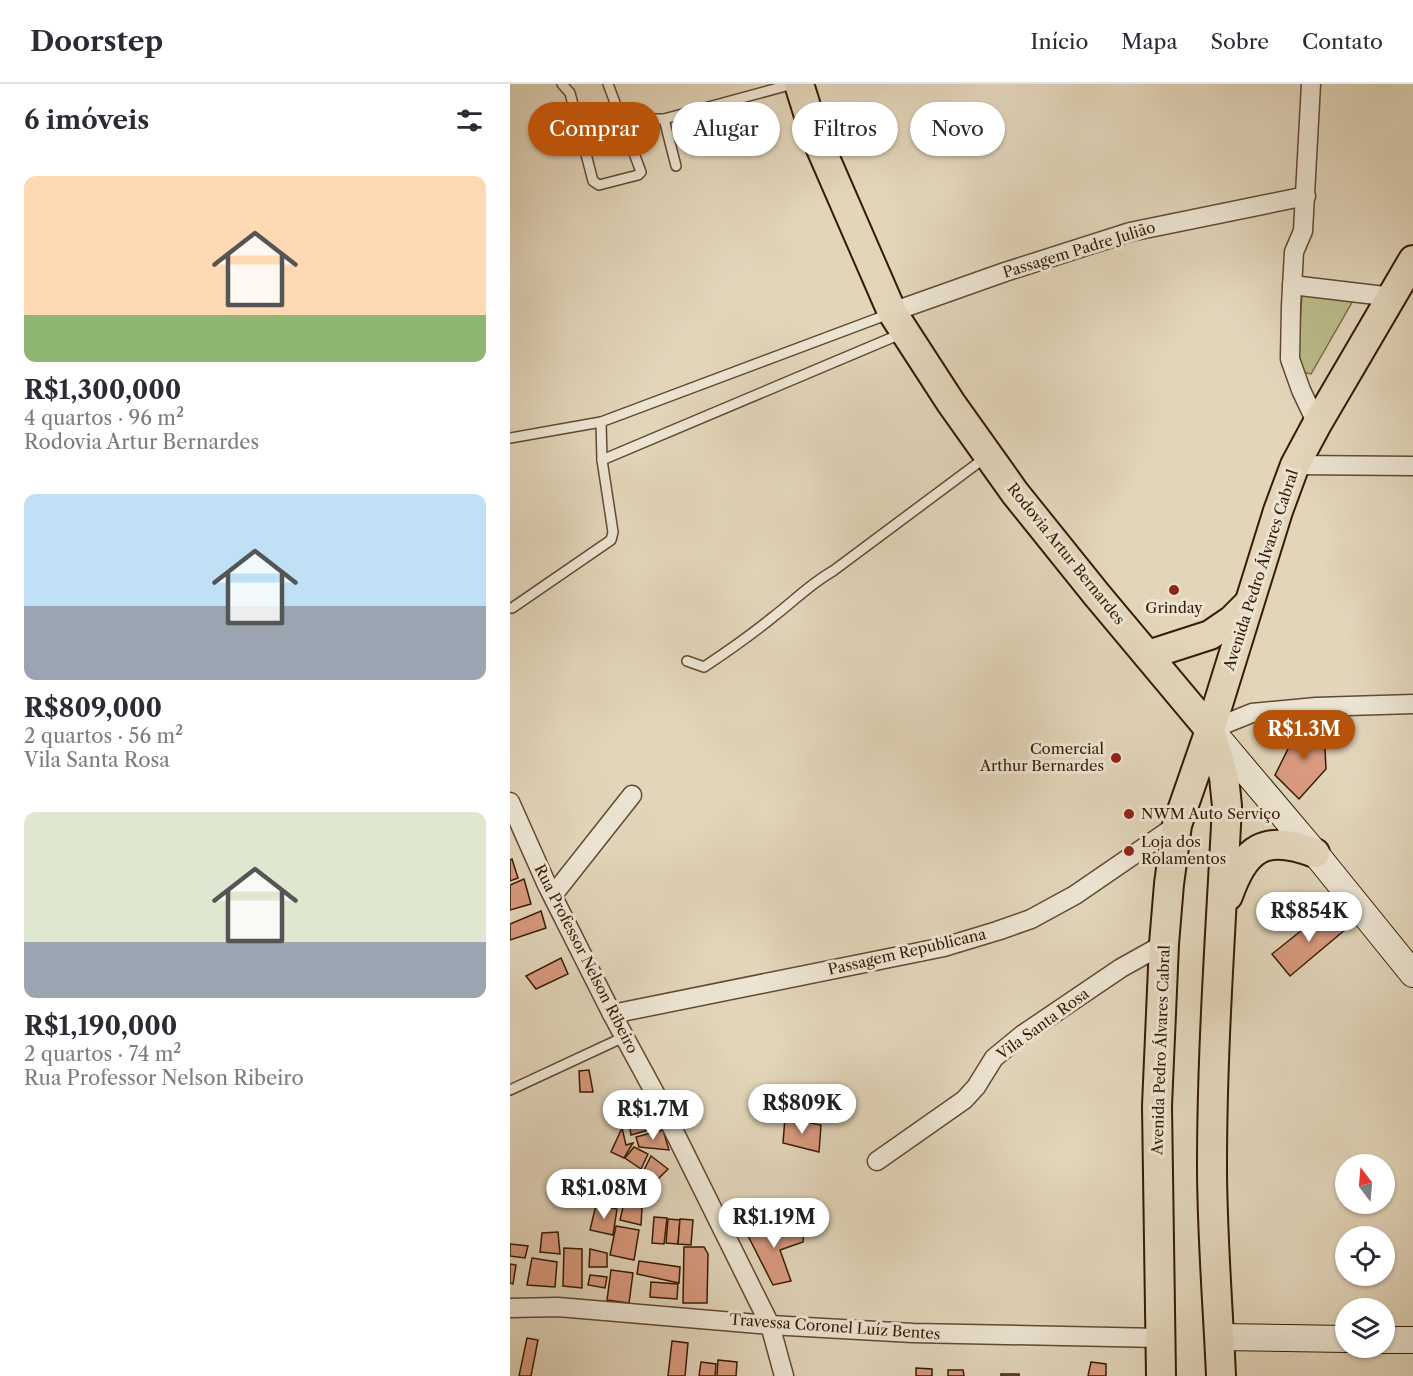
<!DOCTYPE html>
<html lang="pt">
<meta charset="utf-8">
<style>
:root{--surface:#fff;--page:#f7f7f7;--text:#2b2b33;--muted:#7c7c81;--line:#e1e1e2;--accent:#b45309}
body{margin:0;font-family:"Libre Caslon Text",serif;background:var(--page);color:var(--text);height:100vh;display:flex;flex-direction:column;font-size:22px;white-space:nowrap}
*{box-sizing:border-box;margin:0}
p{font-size:20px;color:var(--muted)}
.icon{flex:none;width:33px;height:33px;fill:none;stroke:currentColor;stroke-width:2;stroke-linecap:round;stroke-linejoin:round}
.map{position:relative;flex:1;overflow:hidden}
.panel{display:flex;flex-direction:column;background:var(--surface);width:510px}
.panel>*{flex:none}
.top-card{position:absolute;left:18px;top:18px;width:570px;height:54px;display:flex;gap:12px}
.needle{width:39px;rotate:344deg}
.fabs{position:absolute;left:825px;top:1070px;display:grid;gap:12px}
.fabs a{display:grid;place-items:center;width:60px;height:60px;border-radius:50%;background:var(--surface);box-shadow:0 2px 4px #0004;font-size:30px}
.price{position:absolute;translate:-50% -51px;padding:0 14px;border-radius:21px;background:#fff;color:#222;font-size:20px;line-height:39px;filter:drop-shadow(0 2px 3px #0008)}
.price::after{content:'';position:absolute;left:50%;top:36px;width:18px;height:14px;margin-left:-9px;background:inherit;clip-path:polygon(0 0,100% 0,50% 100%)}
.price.on{background:var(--accent);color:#fff}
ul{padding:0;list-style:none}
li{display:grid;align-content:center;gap:12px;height:318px;padding:0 24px}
li span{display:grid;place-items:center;height:186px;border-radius:12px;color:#555}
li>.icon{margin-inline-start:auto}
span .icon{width:108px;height:108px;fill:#fffc;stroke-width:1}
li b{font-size:26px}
h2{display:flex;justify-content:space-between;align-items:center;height:72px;padding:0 24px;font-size:26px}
.chip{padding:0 21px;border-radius:27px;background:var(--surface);box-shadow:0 2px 4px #0004;font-size:21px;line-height:54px}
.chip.on{background:var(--accent);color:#fff}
header{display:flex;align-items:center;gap:36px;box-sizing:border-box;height:84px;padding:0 30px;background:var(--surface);border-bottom:2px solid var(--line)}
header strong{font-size:28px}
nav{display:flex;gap:33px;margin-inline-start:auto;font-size:21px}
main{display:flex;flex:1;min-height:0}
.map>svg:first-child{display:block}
.green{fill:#bcbb8a;stroke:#7a6c47;stroke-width:1.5}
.building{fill:#d99a7f;stroke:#371c04;stroke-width:1.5}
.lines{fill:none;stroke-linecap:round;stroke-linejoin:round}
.lane-casing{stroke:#624a32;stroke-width:12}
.street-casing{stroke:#624a32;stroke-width:21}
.secondary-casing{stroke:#371c04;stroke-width:28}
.primary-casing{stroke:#371c04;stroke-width:32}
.lane{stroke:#ece4d2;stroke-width:9}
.street{stroke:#ece4d2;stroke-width:18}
.secondary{stroke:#ece4d2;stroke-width:26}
.primary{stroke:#e2d5ba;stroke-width:28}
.poi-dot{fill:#8f2418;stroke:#ece4d2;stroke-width:2}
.labels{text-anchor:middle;stroke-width:6;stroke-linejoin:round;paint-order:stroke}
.street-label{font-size:15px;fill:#371c04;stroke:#ece4d2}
.poi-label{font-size:15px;fill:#371c04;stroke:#ece4d2;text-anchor:start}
</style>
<header>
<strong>Doorstep</strong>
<nav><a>Início</a><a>Mapa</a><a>Sobre</a><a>Contato</a></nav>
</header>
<main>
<section class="panel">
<h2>6 imóveis<svg class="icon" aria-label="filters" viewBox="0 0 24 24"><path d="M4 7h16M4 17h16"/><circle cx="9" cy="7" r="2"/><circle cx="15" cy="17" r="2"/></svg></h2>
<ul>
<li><span style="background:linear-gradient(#ffd9b3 75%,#8fb573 0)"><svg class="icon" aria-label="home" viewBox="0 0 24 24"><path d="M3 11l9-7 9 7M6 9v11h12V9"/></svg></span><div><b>R$1,300,000</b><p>4 quartos · 96 m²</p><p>Rodovia Artur Bernardes</p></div></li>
<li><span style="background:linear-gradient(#bfe0f5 60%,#9aa5b1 0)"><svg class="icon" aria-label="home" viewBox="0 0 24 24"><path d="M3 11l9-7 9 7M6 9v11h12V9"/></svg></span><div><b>R$809,000</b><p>2 quartos · 56 m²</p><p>Vila Santa Rosa</p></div></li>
<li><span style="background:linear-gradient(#dfe7d0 70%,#9aa5b1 0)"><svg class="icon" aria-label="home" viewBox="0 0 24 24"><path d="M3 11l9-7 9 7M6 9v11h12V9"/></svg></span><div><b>R$1,190,000</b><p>2 quartos · 74 m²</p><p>Rua Professor Nelson Ribeiro</p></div></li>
</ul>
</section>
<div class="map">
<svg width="903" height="1292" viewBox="0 0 903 1292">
<rect width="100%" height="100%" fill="#e2d5ba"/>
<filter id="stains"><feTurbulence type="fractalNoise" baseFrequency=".00333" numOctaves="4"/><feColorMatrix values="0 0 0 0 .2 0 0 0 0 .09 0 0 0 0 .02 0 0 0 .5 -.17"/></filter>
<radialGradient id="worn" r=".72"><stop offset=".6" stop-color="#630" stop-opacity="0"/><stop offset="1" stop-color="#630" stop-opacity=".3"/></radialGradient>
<path class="green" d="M792,210L844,215L801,290L791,288L787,281Z"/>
<g class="building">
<path d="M789,643L814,644L816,685L789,715L765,691Z"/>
<path d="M2,775L8,794L0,797V776Z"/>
<path d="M14,795L21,820L0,826V801Z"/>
<path d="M817,826L836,845L780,892L762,870Z"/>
<path d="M31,827L36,844L0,856V840Z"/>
<path d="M51,874L58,890L26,905L16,892Z"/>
<path d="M79,986L83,1008H70L69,987Z"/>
<path d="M144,1028L149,1043L121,1051L118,1034Z"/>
<path d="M275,1034L311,1041L309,1068L273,1059Z"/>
<path d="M112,1044L116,1061L123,1059L114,1074L101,1068Z"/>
<path d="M153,1046L159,1066L129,1063L126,1053Z"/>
<path d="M124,1063L138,1070L131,1085L115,1074Z"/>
<path d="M141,1072L158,1085L148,1095L134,1086Z"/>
<path d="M114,1119L132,1124L131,1141L110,1136Z"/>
<path d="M86,1121L107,1125L103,1151L80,1146Z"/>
<path d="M144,1133L157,1134L154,1160L142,1159Z"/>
<path d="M158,1135L170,1136L168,1160L156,1159Z"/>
<path d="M170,1135L183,1136L181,1161L168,1160Z"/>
<path d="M106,1142L129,1146L124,1176L100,1171Z"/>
<path d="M234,1144L294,1145L293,1158L270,1166L281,1197L263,1201Z"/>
<path d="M48,1148L50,1170L30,1168L32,1149Z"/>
<path d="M0,1160L18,1162L15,1174L0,1172Z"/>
<path d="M174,1163H194L198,1170L197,1219H173Z"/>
<path d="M54,1164L72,1165V1204L53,1202Z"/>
<path d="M80,1165L97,1169V1183H79Z"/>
<path d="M22,1174L47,1178L45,1203L17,1201Z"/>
<path d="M129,1177L170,1183L169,1199L127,1190Z"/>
<path d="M0,1180L6,1181L3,1200L0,1199Z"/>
<path d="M101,1186L123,1189L119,1219L97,1216Z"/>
<path d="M80,1191L97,1193L95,1204L78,1201Z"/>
<path d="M141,1198L168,1200L167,1215L140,1213Z"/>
<path d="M17,1254L28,1256L21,1292H9Z"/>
<path d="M162,1257L178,1259L175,1292H158Z"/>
<path d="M208,1276L227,1278L226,1292H207Z"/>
<path d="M191,1278L206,1280L205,1292H189Z"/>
<path d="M581,1278L596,1280V1292H578Z"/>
<path d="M406,1284L422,1285V1292H406Z"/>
<path d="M438,1286H453L454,1292H438Z"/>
<rect x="491" y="1290" width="18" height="2"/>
</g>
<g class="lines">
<g class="lane-casing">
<g id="lane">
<path d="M52,0L60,9L83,97L89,101L128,91L131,88L98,0"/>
<path d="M107,27L142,35H154L283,0"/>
<path d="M154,35L166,82"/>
<path d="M91,338L92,376"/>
<path d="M0,354L91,338L379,230"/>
<path d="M2,524L101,456L103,448L92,376L393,249"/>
<path d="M177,577L194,583C218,567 241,551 263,533C284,517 300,500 323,487L476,373"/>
<path d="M0,1006L114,953"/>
</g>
</g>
<g class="street-casing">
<g id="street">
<path d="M801,0L793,147L784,168L781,222L780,275L791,306L807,340"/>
<path d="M782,201L883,213"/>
<path d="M382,228L495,188L620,148L796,112"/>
<path d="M785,381L903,382"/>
<path d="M700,646L742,629L806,623L903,620"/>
<path d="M0,718L37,801L102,930L147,1013L260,1241L274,1292"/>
<path d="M43,811L122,711"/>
<path d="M102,930L434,863L487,847L521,835L565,811L667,741"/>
<path d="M367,1077L454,1016L466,1003L484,974L512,951L611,884L654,860"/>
<path d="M0,1224L48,1223L260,1241L403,1249L650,1254"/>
</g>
</g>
<g class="secondary-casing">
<g id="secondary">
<path d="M701,646L805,769L903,890"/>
<path d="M709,1253L836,1255"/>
<path d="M874,1256H903"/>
</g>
</g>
<g class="primary-casing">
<g id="primary">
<path d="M289,0L305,51L382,228L441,319L505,409L587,511L700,646L714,693L717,722C711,842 702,962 702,1082C702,1152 708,1222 711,1292"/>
<path d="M638,571L700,551L722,536L737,521"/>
<path d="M718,812C735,763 755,750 805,769"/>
<path d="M651,1292L647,1022L654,860L659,800L667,741L700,646L768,427L785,381L807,340L903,176"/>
</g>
</g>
<use href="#lane" class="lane"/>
<use href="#street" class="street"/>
<use href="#secondary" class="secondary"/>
<use href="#primary" class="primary"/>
</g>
<g class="poi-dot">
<circle cx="664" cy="506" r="6"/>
<circle cx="606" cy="674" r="6"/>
<circle cx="619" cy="730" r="6"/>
<circle cx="619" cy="767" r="6"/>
</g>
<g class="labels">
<g class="street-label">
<text transform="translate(569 166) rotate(-17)" y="5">Passagem Padre Julião</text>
<text transform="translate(556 470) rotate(51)" y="5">Rodovia Artur Bernardes</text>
<text transform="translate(751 486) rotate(-72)" y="5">Avenida Pedro Álvares Cabral</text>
<text transform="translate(397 868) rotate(-13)" y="5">Passagem Republicana</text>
<text transform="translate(76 875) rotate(63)" y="5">Rua Professor Nelson Ribeiro</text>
<text transform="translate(533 940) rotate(-36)" y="5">Vila Santa Rosa</text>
<text transform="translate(651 966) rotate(-88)" y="5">Avenida Pedro Álvares Cabral</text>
<text transform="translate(325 1243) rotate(4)" y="5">Travessa Coronel Luíz Bentes</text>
</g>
<g class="poi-label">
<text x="664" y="529" text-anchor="middle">Grinday</text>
<text x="594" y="670" text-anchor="end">Comercial<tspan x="594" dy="17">Arthur Bernardes</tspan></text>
<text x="631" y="735">NWM Auto Serviço</text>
<text x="631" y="763">Loja dos<tspan x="631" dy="17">Rolamentos</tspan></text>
</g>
</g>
<rect width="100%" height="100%" filter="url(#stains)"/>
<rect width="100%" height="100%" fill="url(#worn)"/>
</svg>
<div class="fabs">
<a><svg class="needle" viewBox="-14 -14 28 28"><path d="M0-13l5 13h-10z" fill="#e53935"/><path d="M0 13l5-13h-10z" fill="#7c7c81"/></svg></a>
<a><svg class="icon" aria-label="locate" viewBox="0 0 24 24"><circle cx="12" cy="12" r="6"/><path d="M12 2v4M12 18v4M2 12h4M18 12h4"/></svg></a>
<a><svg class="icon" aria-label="layers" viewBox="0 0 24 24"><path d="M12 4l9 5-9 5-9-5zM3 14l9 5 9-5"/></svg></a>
</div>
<b class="price on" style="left:794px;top:677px">R$1.3M</b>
<b class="price" style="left:799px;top:859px">R$854K</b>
<b class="price" style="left:292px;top:1051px">R$809K</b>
<b class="price" style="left:143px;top:1057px">R$1.7M</b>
<b class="price" style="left:94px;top:1136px">R$1.08M</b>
<b class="price" style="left:264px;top:1165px">R$1.19M</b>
<div class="top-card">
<a class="chip on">Comprar</a>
<a class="chip">Alugar</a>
<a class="chip">Filtros</a>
<a class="chip">Novo</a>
</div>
</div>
</main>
